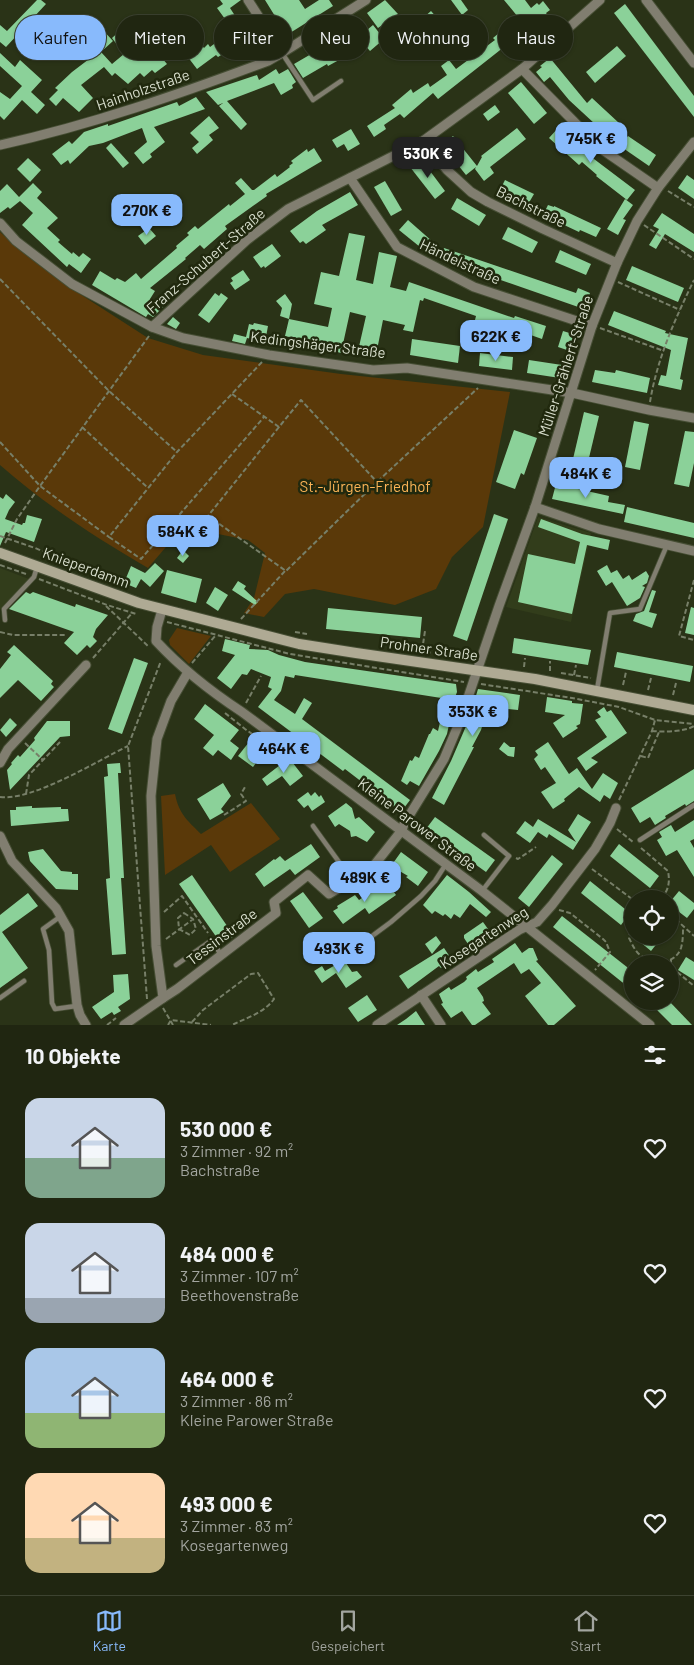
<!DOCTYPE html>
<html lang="de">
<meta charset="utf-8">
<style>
:root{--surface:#202611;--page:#282e1a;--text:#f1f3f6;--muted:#a2a59f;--line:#3d4331;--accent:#88bafc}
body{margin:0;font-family:Barlow,sans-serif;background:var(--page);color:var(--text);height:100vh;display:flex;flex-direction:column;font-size:19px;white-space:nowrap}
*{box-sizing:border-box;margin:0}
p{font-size:16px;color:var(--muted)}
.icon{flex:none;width:28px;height:28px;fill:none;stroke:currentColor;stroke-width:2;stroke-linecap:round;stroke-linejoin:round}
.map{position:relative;height:1025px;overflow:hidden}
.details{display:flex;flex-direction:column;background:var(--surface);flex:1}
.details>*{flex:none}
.banner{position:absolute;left:15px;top:15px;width:665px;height:45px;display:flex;gap:10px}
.tools{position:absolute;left:624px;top:890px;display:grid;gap:10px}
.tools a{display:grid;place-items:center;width:55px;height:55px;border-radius:50%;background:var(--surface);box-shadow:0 1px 4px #0004,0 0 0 1px var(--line);font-size:25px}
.price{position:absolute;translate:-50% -42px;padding:0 11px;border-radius:10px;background:var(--accent);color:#111;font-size:16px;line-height:32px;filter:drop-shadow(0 1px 2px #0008)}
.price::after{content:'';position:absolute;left:50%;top:30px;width:15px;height:11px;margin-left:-8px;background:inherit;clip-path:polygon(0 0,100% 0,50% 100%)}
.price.active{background:#222;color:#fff}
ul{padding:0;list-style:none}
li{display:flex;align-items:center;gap:15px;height:125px;padding:0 25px}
li span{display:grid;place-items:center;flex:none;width:140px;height:100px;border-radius:15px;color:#555}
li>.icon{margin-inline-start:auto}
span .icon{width:60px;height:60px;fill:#fffc;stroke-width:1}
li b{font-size:21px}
h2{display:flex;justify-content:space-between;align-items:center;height:60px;padding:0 25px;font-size:21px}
.tag{padding:0 18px;border-radius:22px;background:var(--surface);box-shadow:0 1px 4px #0004,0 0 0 1px var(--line);font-size:18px;line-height:45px}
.tag.active{background:var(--accent);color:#111}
.menu{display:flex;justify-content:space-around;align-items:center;height:70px;border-top:1px solid var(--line);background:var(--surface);font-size:14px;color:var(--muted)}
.menu a{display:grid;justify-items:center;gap:2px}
.menu .active{color:var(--accent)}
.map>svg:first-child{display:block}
.built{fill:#323d1b}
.green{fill:#5a3909}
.building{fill:#8bd199}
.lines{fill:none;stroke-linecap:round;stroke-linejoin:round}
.lane-casing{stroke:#464e34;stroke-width:6}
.street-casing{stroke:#464e34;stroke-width:11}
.secondary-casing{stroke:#464e34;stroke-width:12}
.path{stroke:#777f68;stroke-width:2;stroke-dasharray:5 2.5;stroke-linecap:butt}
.lane{stroke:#817e70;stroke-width:4.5}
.street{stroke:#817e70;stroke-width:9}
.secondary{stroke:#afaa94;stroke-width:10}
.labels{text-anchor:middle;stroke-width:5;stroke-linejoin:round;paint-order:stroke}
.street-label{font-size:15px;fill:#d8decd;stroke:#21290e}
.park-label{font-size:15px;fill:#fcb457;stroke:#21290e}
</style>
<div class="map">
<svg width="694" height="1025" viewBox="0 0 694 1025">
<rect width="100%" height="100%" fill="#2a3317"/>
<g class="built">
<path d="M538,517L591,533L571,622L506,607Z"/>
<path d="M0,568L29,579L0,610Z"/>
</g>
<g class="green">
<path d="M0,232L13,244L69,287L148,338L203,355L341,374L510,392L483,527L452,557L436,589L395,605L314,589L285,594L264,617L244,613L254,598L265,553L248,540L183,527L148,568C95,537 47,506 0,465Z"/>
<path d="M177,628L211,636L189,664L170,645L169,640Z"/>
<path d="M175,794C179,814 187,820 201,834L251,803L280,839L230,872L211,845L165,875L161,796Z"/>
</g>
<g class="building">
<path d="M37,0H41L46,4L6,47L0,42V25L7,31Z"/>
<path d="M220,0H241L230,8L241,25L252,18L267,41L254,50L249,43L230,57L226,52L218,57L216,55L197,69L184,52L181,55L166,36L178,27L193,46L198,41L204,48L208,44L210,47L233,30L217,8L223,4Z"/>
<path d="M265,0H299L305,9L319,0H329L333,6L282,38L272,25L278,21Z"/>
<path d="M385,0L398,14L378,28L367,13Z"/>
<path d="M451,0H461L468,10L462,15Z"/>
<path d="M504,0H525L531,8L537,3L539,5L543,1L550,10L546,13L548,16L536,26L541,33L535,38L527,29L438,99L433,93L404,118L400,114L384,125L386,129L374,137L367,126L395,108L392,105L411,89L413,93L428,83L430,87L447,75L441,66L449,60L456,69L495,40L493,38L518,17Z"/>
<path d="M625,4L694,96V117L614,13Z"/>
<path d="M431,11L446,28L461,16L467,24L450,37L454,42L447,47L423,18Z"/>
<path d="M414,14L422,23L413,31L405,21Z"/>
<path d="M131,21L155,54L157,52L167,64L155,73L152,70L144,77L140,73L128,84L115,73L112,76L104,67L81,85L93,98L79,112L63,98L56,106L49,99L58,90L55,88L72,72L97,53L86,41L101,28L113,41L101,52L112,64L124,54L112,38Z"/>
<path d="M373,25L384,39L370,51L363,43L337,58L339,60L328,66L327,64L303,78L294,64L318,50V49L323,45L334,41L338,35L344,36L349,45Z"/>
<path d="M617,46L626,56L595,83L586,72Z"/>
<path d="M0,53L15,67L20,60L42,80L31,92L45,105L37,114L22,100L4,120L0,116V92L10,99L22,86L0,66Z"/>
<path d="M550,58L587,103L592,98L619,123L608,136L569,100L550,77L544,82L536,72L542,67L540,66Z"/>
<path d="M276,69L279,74L288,69L296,82L292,85L293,88L281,95L274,83L227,101L247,124L241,130L219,106L223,103L218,105L206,92L257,75L259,80Z"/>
<path d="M521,82L547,113L534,124L508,93Z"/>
<path d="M196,97L205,109L154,127L165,142L150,154L152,157L143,164L134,153L147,142L142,128L103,143L89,146L70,164L68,160L61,165L52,154L69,141L72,144L84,132L108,124V126L177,102L179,106Z"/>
<path d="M495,105L500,112L488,121L483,114Z"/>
<path d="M209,116L219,128L209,135L213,140L197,154L192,148L199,142L190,133Z"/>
<path d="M517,128L526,139L490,167L494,173L484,181L475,169L476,167L466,175L442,145L453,136L477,166L482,157L481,156Z"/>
<path d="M558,128L594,159L635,190L627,200L596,176L597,175L582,162L579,165L549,138Z"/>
<path d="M351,129L360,144L348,151L344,144L337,148L332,140Z"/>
<path d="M628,136L656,155L649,166L620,146Z"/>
<path d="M111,143L129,163L123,168L106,148Z"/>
<path d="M314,148L322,161L266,194L267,196L225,226L227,229L204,249L200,245L185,258L186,259L150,288L155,291L150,299L163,307L153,317L148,314L146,317L92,285L100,271L115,280L117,278L125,282L136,273L141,279L177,248L176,246L189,235L187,233L195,226L198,229L229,204L230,206L245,194L235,183L241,178L252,190H254L275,174L277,177L290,167L289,166L293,163L291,161L307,149L308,152Z"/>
<path d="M28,158L41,170L30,182L17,169Z"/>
<path d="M421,159L445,191L435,199L410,167Z"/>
<path d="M687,175L694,180V199L678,188Z"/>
<path d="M505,180L534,194L527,206L499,192Z"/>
<path d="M385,181L402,210L391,216L374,187Z"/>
<path d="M33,183L42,192L37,198L58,218L47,228L60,240L58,242L72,254L73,252L79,257L83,253L91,259L81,273L69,264L67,267L22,225L33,213L20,201L10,209L8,207L0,213V191L7,184L19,197Z"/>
<path d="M350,192L358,205L322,225L326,230L306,244L303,241L300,243L290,231L317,211Z"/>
<path d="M457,198L486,215L479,226L451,209Z"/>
<path d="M625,199L633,205L623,219L626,220L618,235L607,229Z"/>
<path d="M548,205L554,207V206L601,228L596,237L580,230L579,232L543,215Z"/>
<path d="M662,213L694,234V252L665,234L656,249L649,245L659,229L653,226Z"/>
<path d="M408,220L433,242L425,251L399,230Z"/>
<path d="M508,227L538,242L532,253L502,239Z"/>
<path d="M149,228L156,236L145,245L138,236Z"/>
<path d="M349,233L365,236L356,280L373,284L379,252L397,256L390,287L406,291L409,282L514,318L515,316L546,326L542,339L488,320L487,324L475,320L476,316L424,298L423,301L420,300L413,332L403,330L405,325L383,320L376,355L358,351L366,316L350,312L341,353L323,348V345L285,336L289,319L280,316L282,308L276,301L285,294L292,304L289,319L328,327L332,308L314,304L321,272L339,276Z"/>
<path d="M272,244L281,256L265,268L264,266L261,268L253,257Z"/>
<path d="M444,248L576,293L578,288L590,293L584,309L440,259Z"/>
<path d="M560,250L591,264L586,275L555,262Z"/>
<path d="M632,266L684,288L678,302L626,280Z"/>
<path d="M243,270L250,280L235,290L230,283L233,281L231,278Z"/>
<path d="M215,293L219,296L221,293L228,298L209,323L198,315Z"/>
<path d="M614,311L666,331L665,333L688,338L680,379L683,380L681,390L658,385L661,375L666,376L671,350L608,325Z"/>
<path d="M173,317L180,323L176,329L167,324Z"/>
<path d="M254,323L268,326L265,342L247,338L245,344L232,341L234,334L246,337L249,324L253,325Z"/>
<path d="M563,331L576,335L570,351L558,347Z"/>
<path d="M412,339L460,346L458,363L410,355Z"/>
<path d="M480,353L513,357L512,370L479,366Z"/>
<path d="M529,360L562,365L560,378L527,373Z"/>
<path d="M595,370L615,373L616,370L650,378L647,393L592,382Z"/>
<path d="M584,412L599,416L588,462L573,459Z"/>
<path d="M634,421L649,424L640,470L625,467Z"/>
<path d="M514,430L537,438L524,475L521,473L515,489L496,482Z"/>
<path d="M685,431L694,432V463L689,487L674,484Z"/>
<path d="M556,484L609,496L608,502L625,505L623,514L552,499Z"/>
<path d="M6,494L15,502L9,510L5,519L22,525L23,523H25L27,515L42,519L34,542L6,532L0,546V497L3,499Z"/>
<path d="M627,507L694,523V538L624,522Z"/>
<path d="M494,514L508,519L467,641L453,636Z"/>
<path d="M541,519L582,534L610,540L608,550L587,545L572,614L518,602L528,554L575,564L580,542L538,527Z"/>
<path d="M183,550L189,556L183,563L177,558Z"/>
<path d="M155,563L164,571L150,587L141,579L136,588L124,583L131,566L145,573Z"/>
<path d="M607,565L611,573L617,570L623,579L629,575L632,580L646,571L649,576L647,583L642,586L645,587L640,598L627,606L612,582L606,586L597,571Z"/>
<path d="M167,570L202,579L196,603L161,593Z"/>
<path d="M238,581L246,586L244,589L258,602L255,605L232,590Z"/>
<path d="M215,587L228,595L218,611L206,603Z"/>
<path d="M652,590L656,591L649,612L657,614L652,628L633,621L636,614L644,611Z"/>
<path d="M26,592L30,594L33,592L75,607L76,604L108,615L96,629L93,637L97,641L90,648L87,645L77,655L64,643L74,632L9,609Z"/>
<path d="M691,607L694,608V635L685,633Z"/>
<path d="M328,608L422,617L420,638L326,629Z"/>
<path d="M514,638L591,650L588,665L512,653Z"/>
<path d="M225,639L250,645L249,649L268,650L279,655L305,662L456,684L457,692L454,700L295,675L294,678L285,676L281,691L274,700L295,714L304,698L312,703L302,719L410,800L401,812L345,769L343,771L258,707L272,689L268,687L271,677L251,669L247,675L242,674L231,689L217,678L235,655L222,651Z"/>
<path d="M14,645L53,681L51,684L54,687L41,701L18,680L0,698V669L11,655L7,652Z"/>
<path d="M617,652L693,666L690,682L614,667Z"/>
<path d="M134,658L148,663L122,734L108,729Z"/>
<path d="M478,689L520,695L518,710L488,707L481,730L472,747H474L444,805L432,798L451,761L473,710L472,709Z"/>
<path d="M547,697L572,701V703L583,704L580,724L576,726L578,728L563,738L553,723L565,715L545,712Z"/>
<path d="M205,704L239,730L230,741L239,748L231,760L218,750L213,756L203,748L214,735L194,719Z"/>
<path d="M604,707L607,712L611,710L627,733L591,758L598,762L586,771L577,758L607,737L595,720L601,717L597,712Z"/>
<path d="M442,713L451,715L447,734L439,751L419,786L410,781L407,785L401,781L410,760L412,761L415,756L419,758L429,734H430L433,728L438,731Z"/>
<path d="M10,718L17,725L6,737L0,730Z"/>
<path d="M47,721H70V736L60,737L10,790L7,770L12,764L11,763L18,755L20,757L35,740L34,738Z"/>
<path d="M253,737L267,748L253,767L238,756Z"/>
<path d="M504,742L510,747H515L514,757L508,756L499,749Z"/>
<path d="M548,742L569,774L577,768L592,789L603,773L618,783L610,799L604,795L600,802L579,787L564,799L565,801L553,809L541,792L556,783L545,767L541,770L534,759L538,755L535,751Z"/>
<path d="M289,758L303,776L290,786L282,776L267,786L262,779Z"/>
<path d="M120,763L121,773H118L124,878H121L126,954L112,955L106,879L110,878L104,777L108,776L107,764Z"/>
<path d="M694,769V801L686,806L685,804L665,816L666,818L655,825L650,817L640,823L631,808Z"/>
<path d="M223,783L231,796L221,809L224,812L210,820L197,799Z"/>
<path d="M308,792L311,796L315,792L319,797L321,795L325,802L312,811L308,805L304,808L297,800Z"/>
<path d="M346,803L352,808L355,819L359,817L375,832L367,842L356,836L351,837L350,831L339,824L335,827L328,816Z"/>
<path d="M32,806V808L61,807V809H68L69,821L11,826L10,810H16V807Z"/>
<path d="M578,814L591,822L573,850L549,834L547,838L538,832L530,843L516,833L525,821L533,827L538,819L576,842L568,830Z"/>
<path d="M435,817L495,860L486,872L426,829Z"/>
<path d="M694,820V839L690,841L694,848V877L677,850L666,856L657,840L662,837L659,832L671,825L675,832Z"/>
<path d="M311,844L320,857L295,875L290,869L264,887L255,874L274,859L275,860L280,856L285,861Z"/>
<path d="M619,844L659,876L650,888L610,856Z"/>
<path d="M43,849L61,871L72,872V874H78V890L56,889L30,861L28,852Z"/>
<path d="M401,852L428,872L418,886L406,877L408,876L391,866Z"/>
<path d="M552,855L563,864L529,907L518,898Z"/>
<path d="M192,875L234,936L222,945L179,884Z"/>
<path d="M447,875L469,892L491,912L486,917L470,904L460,918L454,914L451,919L445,914L443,916L435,911L432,914L423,905Z"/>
<path d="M386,881L396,895L369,914L365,908L343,924L333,911L338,908L337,906L355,895L359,900Z"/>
<path d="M590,881L630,913L621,925L581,893Z"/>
<path d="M679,891L694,903V909L687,918L670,905V902Z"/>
<path d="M303,892L323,918L309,928L290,901Z"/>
<path d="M28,893L38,906L2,932L28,968L0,988V915Z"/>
<path d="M562,916L632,971V990L553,927Z"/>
<path d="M483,922L493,936L472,950L464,938V935Z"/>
<path d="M436,936L441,943L432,954L425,944Z"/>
<path d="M633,936H663L651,951Z"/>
<path d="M515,943L522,953L529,948H533L538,960L536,961L576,1006L554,1025H548L525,996L541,983L529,969L521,974L514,963L477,988L483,997L484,1001L482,1002L491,1014L475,1025H472L462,1011L451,1018L441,1004L443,1003L439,994L449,987L451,990L464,982L467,979L466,977L476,969L478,972L494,962L492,959Z"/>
<path d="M444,948L452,960L441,968L439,966L408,989L399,976Z"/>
<path d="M686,957L694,962V980L678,970Z"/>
<path d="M344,960L352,972L357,971L362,977L346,988L336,973L322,983L314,971L322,966L325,971Z"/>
<path d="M128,974L130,999L118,1007L121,1011L114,1015L112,1012L101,1019L92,1007L114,992L113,975Z"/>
<path d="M367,995L377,1010L358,1022L348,1008Z"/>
<path d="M648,1001H669L692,1025H672Z"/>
<path d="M416,1011L425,1025H397L406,1019Z"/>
</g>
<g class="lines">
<g class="lane-casing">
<g id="lane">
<path d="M282,53L313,100L341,81"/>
<path d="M5,620L4,609L34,577L37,567"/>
<path d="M597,690L610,613L640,609L667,545"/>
<path d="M313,826L352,880"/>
<path d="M640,840L694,805"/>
<path d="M482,891L509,856L484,835"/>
<path d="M61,916L43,929L49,950L52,1003L55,1009L76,1006"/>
<path d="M341,957L364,942L391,922L421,896L435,881L446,864"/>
<path d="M176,965L212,940L221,955"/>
<path d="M0,998L24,981"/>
</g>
</g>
<g class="street-casing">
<g id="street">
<path d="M248,0L282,53"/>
<path d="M646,0L694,63"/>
<path d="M522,69L600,148L658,188"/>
<path d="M423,141L447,170L471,192L488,202L543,229L617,263"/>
<path d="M0,145C91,125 180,94 268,61L282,53L366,0"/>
<path d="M350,178L397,247L474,287L592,326"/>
<path d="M0,223L16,241L72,284L152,327L183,338L269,355L373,370L407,368L572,393L649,410L694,418"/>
<path d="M152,327L247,240L288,209L423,141L522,69L600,0"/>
<path d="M535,507L599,529L694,551"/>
<path d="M162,610L157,627L156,641C181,668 210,691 242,712L482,891L650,1025"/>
<path d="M0,763L8,749L86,665"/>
<path d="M0,836L12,861L56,908L69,931L77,1005L80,1015L86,1025"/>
<path d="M421,995L441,1025"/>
<path d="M163,998L177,989L276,913L274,902L308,875L329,894L372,868L402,830L404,824L444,759L460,721L499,606L535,507L592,326L617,263L637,221L658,188L694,142"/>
<path d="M124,1025L163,998L156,946L151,796L157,739L171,701L188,672"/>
<path d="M377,1025L519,930L537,922L552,905L595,849L610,823L616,808"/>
</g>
</g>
<g class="secondary-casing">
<path id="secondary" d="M0,553L139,603L299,644L356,653L535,679L694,710"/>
</g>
<g class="path">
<path d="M668,191L694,207"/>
<path d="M644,225L694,259"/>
<path d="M0,279L109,391L177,452"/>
<path d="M618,282L680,310"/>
<path d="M600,328L664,351"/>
<path d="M262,362L177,452L109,537L141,559L264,417"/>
<path d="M232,394L279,427L301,400L377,482"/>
<path d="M650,402C657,359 675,319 694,280"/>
<path d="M82,427L148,488"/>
<path d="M279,427L208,516L286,571L377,482L478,388"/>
<path d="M0,442L40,486L109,537"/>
<path d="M0,536L35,548L108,580"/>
<path d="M5,543L17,519L40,486L149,336"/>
<path d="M0,565L26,574"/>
<path d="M39,579L107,605L136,614"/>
<path d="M694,580L679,636L694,640"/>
<path d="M106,606L148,646"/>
<path d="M241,619L285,571"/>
<path d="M167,622L290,654L464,682"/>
<path d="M0,632L13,635H65"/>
<path d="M295,632L307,634"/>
<path d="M411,650L473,658"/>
<path d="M422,651L425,631"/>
<path d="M93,658L132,613"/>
<path d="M192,663L216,635"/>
<path d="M524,667L525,658"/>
<path d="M550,671V661"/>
<path d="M561,673L591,678"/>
<path d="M574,675L576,665"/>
<path d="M481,684L572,698L619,707L655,720L694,724"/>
<path d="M623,685L626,672"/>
<path d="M648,690L651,678"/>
<path d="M673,695L676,683"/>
<path d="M246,703L261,676"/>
<path d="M225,713L245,729L271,747"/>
<path d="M652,731C664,732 684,732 694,726"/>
<path d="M25,743L43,760"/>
<path d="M641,756L648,758L659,732"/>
<path d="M26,794L29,775L60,742"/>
<path d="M0,797C33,801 97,761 128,746"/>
<path d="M619,800L652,731L655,720"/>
<path d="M224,815L246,801L241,794L245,787"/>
<path d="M617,829L633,842"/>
<path d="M641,848L668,871C670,882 669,891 660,899"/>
<path d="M516,858L518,859L536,847"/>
<path d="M592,869L632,899"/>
<path d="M559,910L570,913L603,939L606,942L610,952L595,970"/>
<path d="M164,912L182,896L208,933"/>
<path d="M184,913L193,919L196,929L190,935L179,929L178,918Z"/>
<path d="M670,914L694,936"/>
<path d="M632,923L629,938C632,944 635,951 640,955C653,965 675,965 681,948C683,941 683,934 683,928"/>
<path d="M166,939L192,920"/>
<path d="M671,960V967L694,986"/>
<path d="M147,999L128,746L161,661"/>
<path d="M163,1008L173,1025"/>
<path d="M192,1022L203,1010L251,974L258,973L274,999C264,1013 246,1018 232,1025"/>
<path d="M107,1025L116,1018"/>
<path d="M168,1025L171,1020L211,1025"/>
</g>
<use href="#lane" class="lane"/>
<use href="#street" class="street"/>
<use href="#secondary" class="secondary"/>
</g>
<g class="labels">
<g class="street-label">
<text transform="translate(143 90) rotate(-19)" y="5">Hainholzstraße</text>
<text transform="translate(531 207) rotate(26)" y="5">Bachstraße</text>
<text transform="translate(206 261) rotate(-41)" y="5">Franz-Schubert-Straße</text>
<text transform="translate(460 262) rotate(25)" y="5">Händelstraße</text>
<text transform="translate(318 345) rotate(7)" y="5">Kedingshäger Straße</text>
<text transform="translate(566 366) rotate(-72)" y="5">Müller-Grählert-Straße</text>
<text transform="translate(86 568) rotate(20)" y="5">Knieperdamm</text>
<text transform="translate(429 649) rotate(8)" y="5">Prohner Straße</text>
<text transform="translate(417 825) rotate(37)" y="5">Kleine Parower Straße</text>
<text transform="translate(222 937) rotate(-37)" y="5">Tessinstraße</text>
<text transform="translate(484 938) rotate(-33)" y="5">Kosegartenweg</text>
</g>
<g class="park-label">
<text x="365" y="492">St.-Jürgen-Friedhof</text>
</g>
</g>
</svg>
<div class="tools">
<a><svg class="icon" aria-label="locate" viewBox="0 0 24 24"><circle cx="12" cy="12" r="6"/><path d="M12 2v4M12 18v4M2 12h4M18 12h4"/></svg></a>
<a><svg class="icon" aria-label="layers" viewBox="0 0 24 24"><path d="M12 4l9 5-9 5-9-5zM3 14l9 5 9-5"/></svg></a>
</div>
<b class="price" style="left:591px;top:164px">745K €</b>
<b class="price active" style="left:428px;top:179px">530K €</b>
<b class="price" style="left:147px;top:236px">270K €</b>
<b class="price" style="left:496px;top:362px">622K €</b>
<b class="price" style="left:586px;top:499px">484K €</b>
<b class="price" style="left:183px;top:557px">584K €</b>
<b class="price" style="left:473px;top:737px">353K €</b>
<b class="price" style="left:284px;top:774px">464K €</b>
<b class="price" style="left:365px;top:903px">489K €</b>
<b class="price" style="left:339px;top:974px">493K €</b>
<div class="banner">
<a class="tag active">Kaufen</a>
<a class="tag">Mieten</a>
<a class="tag">Filter</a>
<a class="tag">Neu</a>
<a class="tag">Wohnung</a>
<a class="tag">Haus</a>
</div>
</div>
<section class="details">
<h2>10 Objekte<svg class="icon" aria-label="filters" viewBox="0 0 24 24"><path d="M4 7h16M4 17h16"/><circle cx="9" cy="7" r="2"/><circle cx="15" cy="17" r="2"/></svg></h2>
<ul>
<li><span style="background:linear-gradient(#c9d6e8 60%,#7fa58c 0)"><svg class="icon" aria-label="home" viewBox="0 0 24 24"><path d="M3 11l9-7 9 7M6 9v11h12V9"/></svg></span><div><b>530 000 €</b><p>3 Zimmer · 92 m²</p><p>Bachstraße</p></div><svg class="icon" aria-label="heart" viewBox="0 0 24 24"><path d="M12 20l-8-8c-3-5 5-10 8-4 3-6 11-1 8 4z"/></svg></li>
<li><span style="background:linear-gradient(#c9d6e8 75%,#9aa5b1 0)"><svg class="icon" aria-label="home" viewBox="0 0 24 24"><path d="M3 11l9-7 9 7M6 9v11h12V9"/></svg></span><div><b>484 000 €</b><p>3 Zimmer · 107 m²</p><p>Beethovenstraße</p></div><svg class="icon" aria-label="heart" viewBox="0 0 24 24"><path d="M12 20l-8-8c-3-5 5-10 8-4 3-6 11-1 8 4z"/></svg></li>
<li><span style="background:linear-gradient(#a9c7e8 65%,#8fb573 0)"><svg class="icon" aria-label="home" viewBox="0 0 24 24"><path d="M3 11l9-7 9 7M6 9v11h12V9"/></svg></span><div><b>464 000 €</b><p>3 Zimmer · 86 m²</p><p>Kleine Parower Straße</p></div><svg class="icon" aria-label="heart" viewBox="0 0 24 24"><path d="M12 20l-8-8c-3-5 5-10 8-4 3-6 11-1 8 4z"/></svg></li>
<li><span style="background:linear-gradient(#ffd9b3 65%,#c2b280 0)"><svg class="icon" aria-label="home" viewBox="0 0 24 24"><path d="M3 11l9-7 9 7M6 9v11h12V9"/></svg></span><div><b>493 000 €</b><p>3 Zimmer · 83 m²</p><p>Kosegartenweg</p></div><svg class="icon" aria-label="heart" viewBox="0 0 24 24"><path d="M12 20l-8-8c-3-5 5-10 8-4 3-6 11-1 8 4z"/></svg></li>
</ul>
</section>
<nav class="menu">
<a class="active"><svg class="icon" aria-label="map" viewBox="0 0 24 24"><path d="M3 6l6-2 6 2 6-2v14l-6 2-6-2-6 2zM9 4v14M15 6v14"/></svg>Karte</a>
<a><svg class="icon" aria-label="saved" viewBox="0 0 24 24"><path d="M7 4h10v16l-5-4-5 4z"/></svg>Gespeichert</a>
<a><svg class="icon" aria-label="home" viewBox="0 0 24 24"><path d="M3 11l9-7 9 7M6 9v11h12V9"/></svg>Start</a>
</nav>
